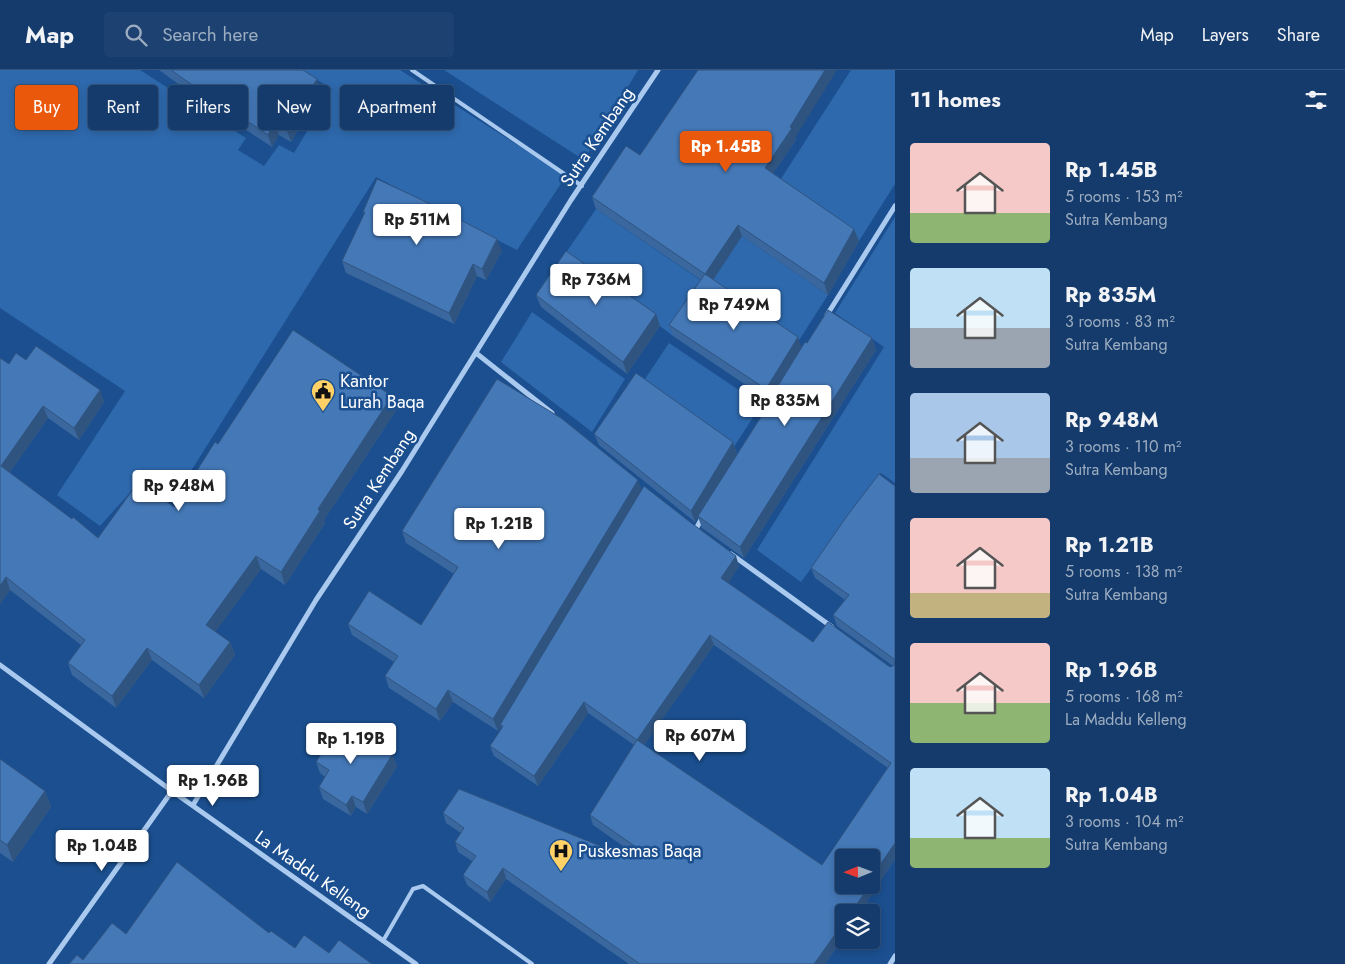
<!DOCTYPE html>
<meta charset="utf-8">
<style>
:root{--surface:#143b6b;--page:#1d4271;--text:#f1f3f6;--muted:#9dadc1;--line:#33557e;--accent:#ea580c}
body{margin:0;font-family:Jost,sans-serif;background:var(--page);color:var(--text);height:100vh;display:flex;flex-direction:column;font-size:19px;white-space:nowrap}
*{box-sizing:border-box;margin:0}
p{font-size:16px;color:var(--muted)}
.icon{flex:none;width:28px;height:28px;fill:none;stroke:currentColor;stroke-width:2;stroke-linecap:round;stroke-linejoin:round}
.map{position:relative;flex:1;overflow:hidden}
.drawer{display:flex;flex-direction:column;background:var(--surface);width:450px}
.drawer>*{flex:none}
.top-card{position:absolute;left:15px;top:15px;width:475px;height:45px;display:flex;gap:10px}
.needle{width:32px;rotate:269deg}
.controls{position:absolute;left:835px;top:779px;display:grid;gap:10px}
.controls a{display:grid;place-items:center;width:45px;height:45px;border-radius:5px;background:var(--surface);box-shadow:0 2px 8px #0003,0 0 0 1px var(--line);font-size:25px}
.price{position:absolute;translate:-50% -42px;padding:0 11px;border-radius:5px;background:#fff;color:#222;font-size:16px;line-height:32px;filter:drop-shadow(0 1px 2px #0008)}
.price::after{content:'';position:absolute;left:50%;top:30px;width:15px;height:11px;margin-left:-8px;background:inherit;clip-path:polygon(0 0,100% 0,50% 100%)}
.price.current{background:var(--accent);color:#fff}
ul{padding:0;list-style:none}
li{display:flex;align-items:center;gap:15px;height:125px;padding:0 15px}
li span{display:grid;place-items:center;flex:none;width:140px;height:100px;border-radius:5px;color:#555}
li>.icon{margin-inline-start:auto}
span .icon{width:60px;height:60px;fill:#fffc;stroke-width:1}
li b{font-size:21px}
h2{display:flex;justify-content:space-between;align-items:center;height:60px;padding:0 15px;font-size:21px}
.chip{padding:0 18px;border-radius:5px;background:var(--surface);box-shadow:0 2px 8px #0003,0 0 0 1px var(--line);font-size:18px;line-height:45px}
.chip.current{background:var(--accent);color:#fff}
header{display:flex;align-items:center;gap:30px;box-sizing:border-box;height:70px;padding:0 25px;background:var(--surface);border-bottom:1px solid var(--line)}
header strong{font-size:24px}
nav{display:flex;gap:28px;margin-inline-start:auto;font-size:18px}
.search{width:350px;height:45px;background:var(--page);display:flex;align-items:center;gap:12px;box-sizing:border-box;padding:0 18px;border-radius:5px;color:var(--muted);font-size:19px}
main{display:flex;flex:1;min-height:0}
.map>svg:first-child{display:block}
.green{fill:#2e69ad}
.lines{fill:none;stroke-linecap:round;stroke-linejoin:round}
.service{stroke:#a9c9ee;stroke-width:4}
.minor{stroke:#a9c9ee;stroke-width:5}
.wall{fill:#3a679d;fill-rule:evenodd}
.shaded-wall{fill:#305480}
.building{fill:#4478b7;stroke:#305480;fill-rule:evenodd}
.labels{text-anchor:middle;stroke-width:5;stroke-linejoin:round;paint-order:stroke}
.street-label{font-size:18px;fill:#fff;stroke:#1b4f8f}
.poi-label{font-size:18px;fill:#fff;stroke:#1b4f8f;text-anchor:start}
</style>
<header>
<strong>Map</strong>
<div class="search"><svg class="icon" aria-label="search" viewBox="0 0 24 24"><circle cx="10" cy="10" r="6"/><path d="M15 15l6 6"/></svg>Search here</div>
<nav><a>Map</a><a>Layers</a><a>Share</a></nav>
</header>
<main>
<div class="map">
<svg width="895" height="894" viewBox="0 0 895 894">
<rect width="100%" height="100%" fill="#1b4f8f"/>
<g class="green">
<path d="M0,0H140L246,68L238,80L264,96L279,75L294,83L332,19L301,0H400L566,106L517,180L376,107L174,428L144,407L100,456L57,425L125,321L0,238Z"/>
<path d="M444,0H638L584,90Z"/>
<path d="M851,0H895V114L859,171L777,115Z"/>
<path d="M596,139L709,216L742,166L828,225L796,275L673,266L565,184Z"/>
<path d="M895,147V413L881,403L801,512L757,480L884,277L835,243Z"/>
<path d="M532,242L625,309L592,362L501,292Z"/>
<path d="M669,273L761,335L732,380L641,315Z"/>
</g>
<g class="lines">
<g class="service">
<path d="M412,0L582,116"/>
<path d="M383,871L413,819L423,816L532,894"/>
</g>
<g class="minor">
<path d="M827,245L895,136"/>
<path d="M476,283L552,343"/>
<path d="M696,459L703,446"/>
<path d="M731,484L832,557"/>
<path d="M0,595L172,721L416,894"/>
<path d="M193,735L316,530L402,401L571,130L658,0"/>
<path d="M49,894L172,721"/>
<path d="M890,894L895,886"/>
</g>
</g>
<g class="wall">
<path d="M159,0H303L321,21L291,72L279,65L272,77L192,24Z"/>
<path d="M795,68L796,70L773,103L859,171L828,225L742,166L713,210L802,277L807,273L872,268L876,280L744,488L702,458L698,447L695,452L599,375L594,364L733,372L737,384L774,326L773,325L770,331L673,266L669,255L701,210L596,139L592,127L640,85Z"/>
<path d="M363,142L502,181L486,210L477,206L454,254L346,203L342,191L364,144Z"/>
<path d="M536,225L656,244L660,256L627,304L541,237Z"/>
<path d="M0,288L9,294L26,290L100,320L104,332L79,370L48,348L9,403L98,468L174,437L218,374L392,326L397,339L324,450L325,453L285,515L261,499L215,562L230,572L235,585L204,628L152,590L116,638L72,605L68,593L81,575L10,520L0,534Z"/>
<path d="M895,416V789L867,831L868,834L862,842H844V867L825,894H629L506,809L490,832L467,815L463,805L472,791L458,782L455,772L461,763L446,753L443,743L630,788L633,783L593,755L590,745L634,675L588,643L538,716L494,686L490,676L502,658L501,656L498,661L453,632L440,651L389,618L385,606L394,592L352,565L348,554L421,555L454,504L406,473L402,461L642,420L739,496L728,513L813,572L890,597L893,596L837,556L833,545L845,530L815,508L811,498ZM714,575L888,698L822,795L644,675Z"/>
<path d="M392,685L397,696L367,744L356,737L351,746L323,729L319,717L325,707L320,703L316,692Z"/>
<path d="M0,689L45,721L51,737L13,792L0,783Z"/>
</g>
<g class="shaded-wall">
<path d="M825,0H837L795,68L796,70L769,109L765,98Z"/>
<path d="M317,9L321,21L291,72L287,61Z"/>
<path d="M274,53L279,65L272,77L268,65Z"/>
<path d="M738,155L742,166L709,216L705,204Z"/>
<path d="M854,159L859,171L828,225L824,213Z"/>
<path d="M497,169L502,181L486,210L482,199Z"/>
<path d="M473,194L477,206L454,254L449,243Z"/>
<path d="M656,244L660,256L627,304L623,292Z"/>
<path d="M798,267L802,279L770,331L766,319Z"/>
<path d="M872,268L876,280L744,488L740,477Z"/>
<path d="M100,320L104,332L79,370L74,358Z"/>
<path d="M392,326L397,339L324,450L325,453L285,515L281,502L318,439Z"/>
<path d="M43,336L48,348L5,409L1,396Z"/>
<path d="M733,372L737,384L695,452L691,441Z"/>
<path d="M638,410L642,421L498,661L493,649Z"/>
<path d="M256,486L261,499L211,568L206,555Z"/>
<path d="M736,486L739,496L725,518L721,508Z"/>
<path d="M6,507L10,520L0,534V516Z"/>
<path d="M710,565L714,575L641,680L637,670Z"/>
<path d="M230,572L235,585L204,628L199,615Z"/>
<path d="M147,578L152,590L116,638L112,626Z"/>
<path d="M448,620L453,632L440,651L436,639Z"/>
<path d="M584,632L588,643L538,716L534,706Z"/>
<path d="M392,685L397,696L367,744L363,732Z"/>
<path d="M45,721L51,737L13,792L7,775Z"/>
<path d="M352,726L356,737L351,746L346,735Z"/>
<path d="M895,773V789L867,831L868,834L862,842H851L867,815H871V808Z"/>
<path d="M503,798L506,809L490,832L487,822Z"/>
<path d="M844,852V867L825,894H814Z"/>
</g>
<g class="building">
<path d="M171,0H303L317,9L287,61L274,53L268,65L188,12Z"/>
<path d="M698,0H825L790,57L792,58L765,98L854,159L824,213L738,155L705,204L592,127L626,76L640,85Z"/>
<path d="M377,109L422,130L497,169L482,199L473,194L449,243L342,191L365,142H363Z"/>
<path d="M566,181L656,244L623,292L536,225Z"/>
<path d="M705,204L798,267L766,319L669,255Z"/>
<path d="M828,240L872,268L740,477L698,446L775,325L773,324L805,272L807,273Z"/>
<path d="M293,260L392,326L318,439L320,441L281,502L256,486L206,555L230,572L199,615L147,578L112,626L68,593L85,570L6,507L0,516V288L9,294L16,283L26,290L36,276L100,320L74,358L43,336L1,396L72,449L73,447L98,468L139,411L174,437L215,372L218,374Z"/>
<path d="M636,303L733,372L691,441L594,364Z"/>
<path d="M497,309L561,348L638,410L493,649L448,620L436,639L385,606L398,586L348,554L369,521L421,555L458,497L402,461Z"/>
<path d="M879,404L895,416V595L894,589L833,545L849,525L811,498L847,446Z"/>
<path d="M644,416L690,452L736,486L721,508L813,572L828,552L890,597L895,595V773L871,808V788H844V815H867L862,823L864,824L851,842H844V852L814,894H640L503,798L487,822L463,805L476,786L455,772L464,758L443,743L459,719L630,788L636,777L590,745L637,670L584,632L534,706L490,676L503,656L500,655ZM710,565L891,693L822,795L637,670Z"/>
<path d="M341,652L392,685L363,732L352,726L346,735L319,717L329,700L316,692Z"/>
<path d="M0,689L45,721L7,775L0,770Z"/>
<path d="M177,792L269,863L271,861L295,878L304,865L329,883L339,870L372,894H69L77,885L83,890L112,853L126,864Z"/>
</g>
<defs>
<g id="civic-pin" transform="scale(1.25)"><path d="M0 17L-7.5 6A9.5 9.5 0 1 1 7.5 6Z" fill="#ffd166" stroke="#1b4f8f"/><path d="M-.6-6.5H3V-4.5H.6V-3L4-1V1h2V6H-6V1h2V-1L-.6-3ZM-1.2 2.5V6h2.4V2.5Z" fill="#111"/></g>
<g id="hospital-pin" transform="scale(1.25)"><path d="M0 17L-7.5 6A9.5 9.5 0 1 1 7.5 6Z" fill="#ffd166" stroke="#1b4f8f"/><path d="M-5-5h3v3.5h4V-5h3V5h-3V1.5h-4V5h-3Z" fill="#111"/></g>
</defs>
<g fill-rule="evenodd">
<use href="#civic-pin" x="323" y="321"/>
<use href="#hospital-pin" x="561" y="781"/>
</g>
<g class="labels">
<g class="street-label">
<text transform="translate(597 67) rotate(-56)" y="6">Sutra Kembang</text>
<text transform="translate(379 409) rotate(-57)" y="6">Sutra Kembang</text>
<text transform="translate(313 804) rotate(35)" y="6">La Maddu Kelleng</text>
</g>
<g class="poi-label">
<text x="340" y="317">Kantor<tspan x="340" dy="21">Lurah Baqa</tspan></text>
<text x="578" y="787">Puskesmas Baqa</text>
</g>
</g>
</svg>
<div class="controls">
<a><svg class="needle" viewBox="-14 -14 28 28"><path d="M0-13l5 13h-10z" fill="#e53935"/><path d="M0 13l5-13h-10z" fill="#9dadc1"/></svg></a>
<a><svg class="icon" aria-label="layers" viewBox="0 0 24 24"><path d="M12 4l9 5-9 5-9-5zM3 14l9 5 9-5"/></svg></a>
</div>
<b class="price current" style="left:726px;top:103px">Rp 1.45B</b>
<b class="price" style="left:417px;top:176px">Rp 511M</b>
<b class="price" style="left:596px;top:236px">Rp 736M</b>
<b class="price" style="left:734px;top:261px">Rp 749M</b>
<b class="price" style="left:785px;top:357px">Rp 835M</b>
<b class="price" style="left:179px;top:442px">Rp 948M</b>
<b class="price" style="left:499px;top:480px">Rp 1.21B</b>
<b class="price" style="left:700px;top:692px">Rp 607M</b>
<b class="price" style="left:351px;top:695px">Rp 1.19B</b>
<b class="price" style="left:213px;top:737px">Rp 1.96B</b>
<b class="price" style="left:102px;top:802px">Rp 1.04B</b>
<div class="top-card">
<a class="chip current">Buy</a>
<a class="chip">Rent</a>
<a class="chip">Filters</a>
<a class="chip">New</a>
<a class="chip">Apartment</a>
</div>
</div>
<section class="drawer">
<h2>11 homes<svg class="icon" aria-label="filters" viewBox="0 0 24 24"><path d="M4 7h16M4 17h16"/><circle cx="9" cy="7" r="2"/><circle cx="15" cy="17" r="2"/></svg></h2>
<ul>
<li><span style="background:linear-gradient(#f6c9c9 70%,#8fb573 0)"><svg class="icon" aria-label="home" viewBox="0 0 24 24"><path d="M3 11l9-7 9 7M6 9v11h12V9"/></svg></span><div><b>Rp 1.45B</b><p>5 rooms · 153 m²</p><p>Sutra Kembang</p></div></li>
<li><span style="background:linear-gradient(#bfe0f5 60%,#9aa5b1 0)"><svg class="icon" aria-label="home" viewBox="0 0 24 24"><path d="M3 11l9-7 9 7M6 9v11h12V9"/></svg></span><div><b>Rp 835M</b><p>3 rooms · 83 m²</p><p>Sutra Kembang</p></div></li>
<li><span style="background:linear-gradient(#a9c7e8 65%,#9aa5b1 0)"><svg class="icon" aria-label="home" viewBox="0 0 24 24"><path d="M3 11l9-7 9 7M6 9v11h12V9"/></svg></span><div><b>Rp 948M</b><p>3 rooms · 110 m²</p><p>Sutra Kembang</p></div></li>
<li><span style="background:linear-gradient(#f6c9c9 75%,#c2b280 0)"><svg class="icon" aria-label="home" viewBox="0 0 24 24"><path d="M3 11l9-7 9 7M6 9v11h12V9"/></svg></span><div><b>Rp 1.21B</b><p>5 rooms · 138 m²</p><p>Sutra Kembang</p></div></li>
<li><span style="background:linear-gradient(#f6c9c9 60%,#8fb573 0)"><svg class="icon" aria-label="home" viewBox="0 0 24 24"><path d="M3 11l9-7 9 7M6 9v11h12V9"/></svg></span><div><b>Rp 1.96B</b><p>5 rooms · 168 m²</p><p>La Maddu Kelleng</p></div></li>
<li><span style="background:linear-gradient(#bfe0f5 70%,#8fb573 0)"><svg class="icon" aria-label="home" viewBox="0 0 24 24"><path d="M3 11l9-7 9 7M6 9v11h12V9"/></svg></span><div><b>Rp 1.04B</b><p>3 rooms · 104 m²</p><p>Sutra Kembang</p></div></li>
</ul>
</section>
</main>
